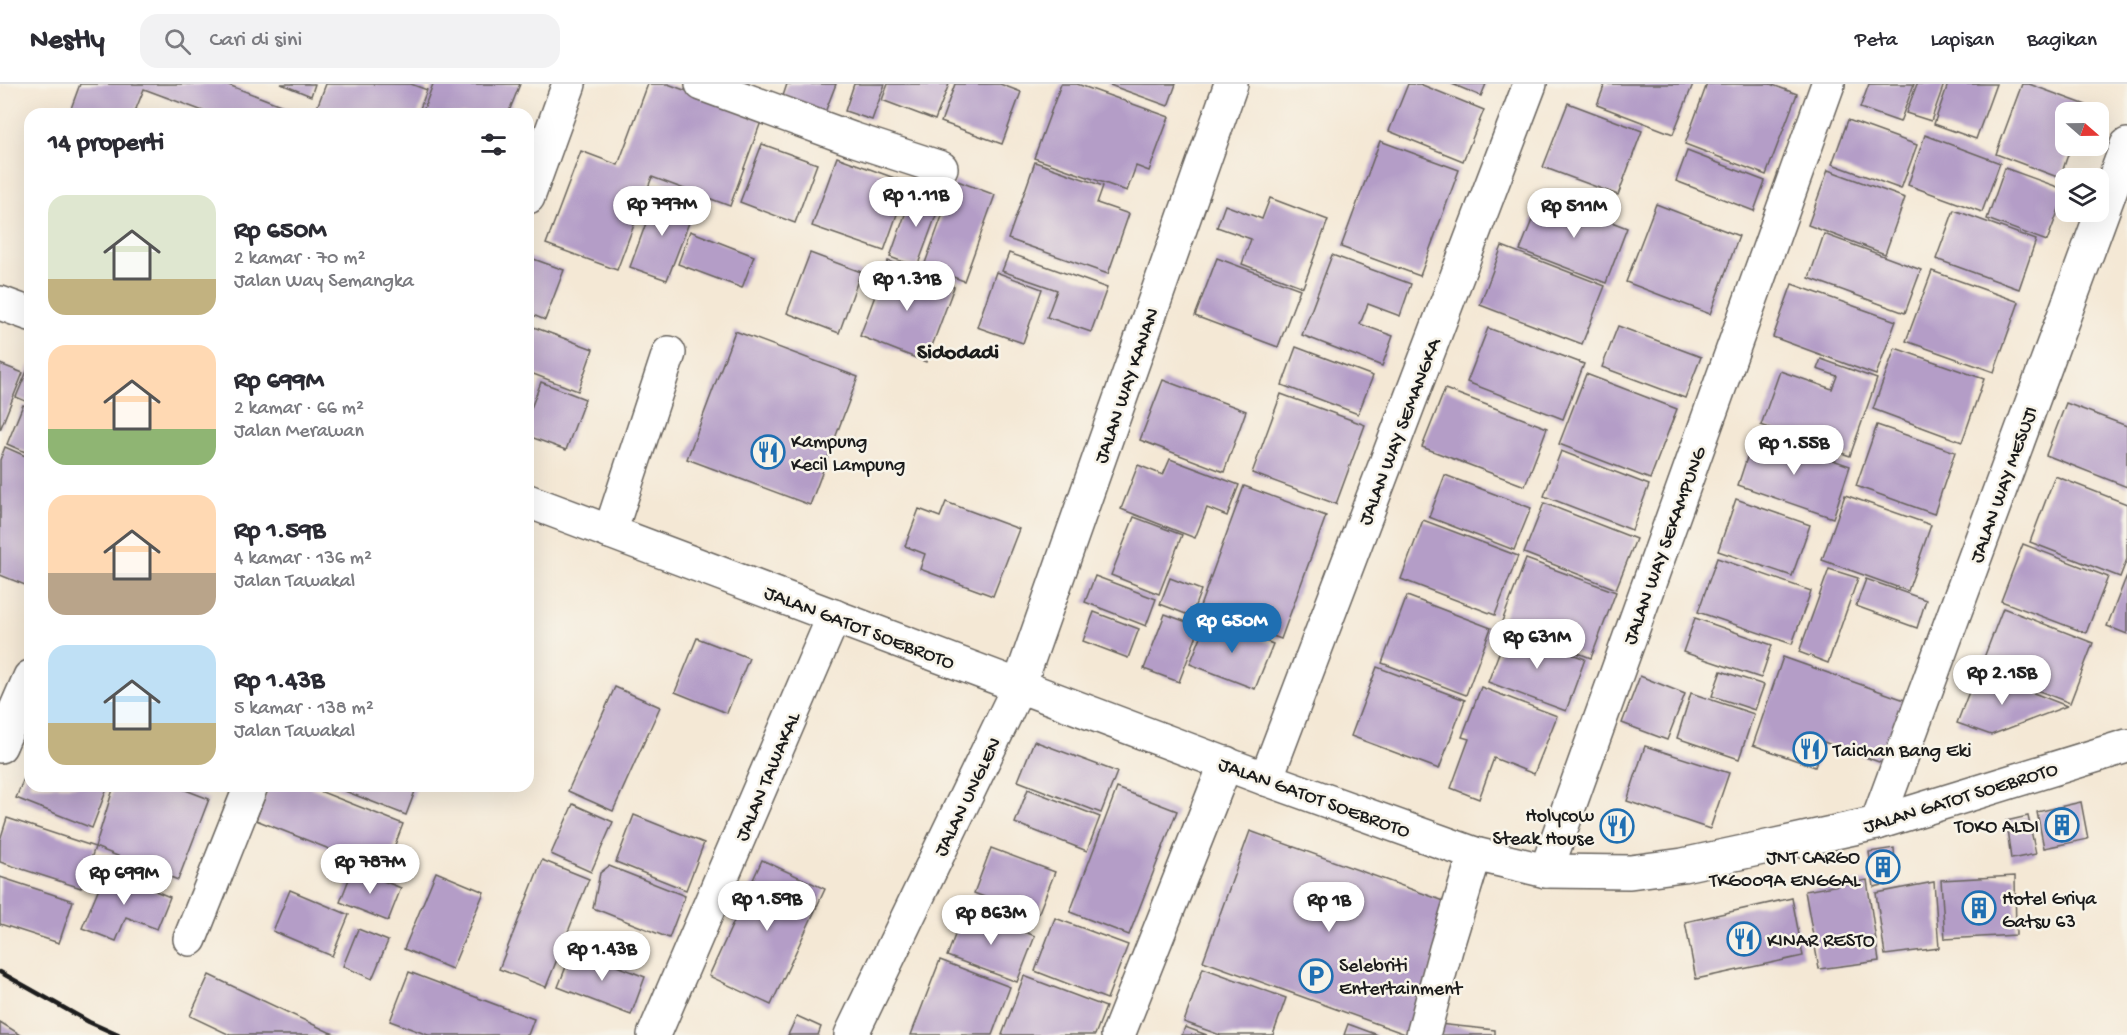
<!DOCTYPE html>
<html lang="id">
<meta charset="utf-8">
<style>
:root{--surface:#fff;--page:#f2f2f3;--text:#2b2b33;--muted:#7c7c81;--line:#e1e1e2;--accent:#1f6fb2}
body{margin:0;font-family:"Gochi Hand",sans-serif;background:var(--page);color:var(--text);height:100vh;display:flex;flex-direction:column;font-size:22px;white-space:nowrap}
*{box-sizing:border-box;margin:0}
p{font-size:20px;color:var(--muted)}
.icon{flex:none;width:33px;height:33px;fill:none;stroke:currentColor;stroke-width:2;stroke-linecap:round;stroke-linejoin:round}
.map{position:relative;flex:1;overflow:hidden}
.sheet{position:absolute;left:24px;top:24px;width:510px;height:684px;display:flex;flex-direction:column;background:var(--surface);border-radius:18px;box-shadow:0 6px 24px #0002}
.sheet>*{flex:none}
.needle{width:39px;rotate:110deg}
.tools{position:absolute;left:2055px;top:18px;display:grid;gap:12px}
.tools a{display:grid;place-items:center;width:54px;height:54px;border-radius:12px;background:var(--surface);box-shadow:0 6px 24px #0002;font-size:30px}
.price{position:absolute;translate:-50% -51px;padding:0 14px;border-radius:21px;background:#fff;color:#222;font-size:20px;line-height:39px;filter:drop-shadow(0 2px 3px #0008)}
.price::after{content:'';position:absolute;left:50%;top:36px;width:18px;height:14px;margin-left:-9px;background:inherit;clip-path:polygon(0 0,100% 0,50% 100%)}
.price.current{background:var(--accent);color:#fff}
ul{padding:0;list-style:none}
li{display:flex;align-items:center;gap:18px;height:150px;padding:0 24px}
li span{display:grid;place-items:center;flex:none;width:168px;height:120px;border-radius:18px;color:#555}
li>.icon{margin-inline-start:auto}
span .icon{width:72px;height:72px;fill:#fffc;stroke-width:1}
li b{font-size:26px}
h2{display:flex;justify-content:space-between;align-items:center;height:72px;padding:0 24px;font-size:26px}
header{display:flex;align-items:center;gap:36px;box-sizing:border-box;height:84px;padding:0 30px;background:var(--surface);border-bottom:2px solid var(--line)}
header strong{font-size:28px}
nav{display:flex;gap:33px;margin-inline-start:auto;font-size:21px}
.search{width:420px;height:54px;background:var(--page);display:flex;align-items:center;gap:15px;box-sizing:border-box;padding:0 21px;border-radius:18px;color:var(--muted);font-size:22px}
.map>svg:first-child{display:block}
.building{fill:#b49dc7}
.lines{fill:none;stroke-linecap:round;stroke-linejoin:round}
.minor-casing{stroke:#68635d;stroke-width:36}
.major-casing{stroke:#68635d;stroke-width:36}
.minor{stroke:#fff;stroke-width:33}
.major{stroke:#fff;stroke-width:33}
.rail{stroke:#1c1c1c;stroke-width:4.5}
.labels{text-anchor:middle;stroke-width:5;stroke-linejoin:round;paint-order:stroke}
.street-label{font-size:20px;fill:#1c1c1c;stroke:#f7f3e8}
.poi-label{font-size:20px;fill:#1c1c1c;stroke:#f7f3e8;text-anchor:start}
.quarter-label{font-size:22px;font-weight:bold;fill:#1c1c1c;stroke:#f7f3e8}
</style>
<header>
<strong>Nestly</strong>
<div class="search"><svg class="icon" aria-label="search" viewBox="0 0 24 24"><circle cx="10" cy="10" r="6"/><path d="M15 15l6 6"/></svg>Cari di sini</div>
<nav><a>Peta</a><a>Lapisan</a><a>Bagikan</a></nav>
</header>
<div class="map">
<svg width="2127" height="951" viewBox="0 0 2127 951">
<rect width="100%" height="100%" fill="#f7f3e8"/>
<filter id="ink" filterUnits="userSpaceOnUse"><feTurbulence type="fractalNoise" baseFrequency=".0167" numOctaves="2"/><feDisplacementMap in="SourceGraphic" scale="12" xChannelSelector="R" yChannelSelector="G"/><feConvolveMatrix kernelMatrix="1 2 1 2 8 2 1 2 1" color-interpolation-filters="sRGB"/></filter>
<filter id="wash" filterUnits="userSpaceOnUse"><feTurbulence type="fractalNoise" baseFrequency=".008" numOctaves="4" result="noise"/><feDisplacementMap in="SourceGraphic" scale="24" xChannelSelector="R" yChannelSelector="G"/><feGaussianBlur stdDeviation="1.35" result="paint"/><feColorMatrix in="noise" values="0 0 0 0 0 0 0 0 0 0 0 0 0 0 0 0 0 1.4 0 .05"/><feComposite in="paint" operator="in"/></filter>
<g filter="url(#wash)">
<rect width="100%" height="100%" fill="#f4e8d5"/>
<g id="blocks">
<g class="building">
<path d="M80,0H226L304,30H211L144,5L134,30H69Z"/>
<path d="M281,0H315L311,12Z"/>
<path d="M326,0H411L427,6L418,30H327L316,26Z"/>
<path d="M433,0H520L508,30H422Z"/>
<path d="M648,0H668L762,35L730,122L652,93L617,186L546,160L581,67L618,81Z"/>
<path d="M787,0H836L824,31L782,15Z"/>
<path d="M854,0H885L872,36L845,27Z"/>
<path d="M888,0H949L935,36L882,16Z"/>
<path d="M955,0H1000L1021,8L1002,60L941,38Z"/>
<path d="M1061,0H1077L1169,33L1149,87L1136,82L1127,107L1034,74Z"/>
<path d="M1107,0H1176L1168,22Z"/>
<path d="M1408,0H1420L1484,26L1463,77L1389,47Z"/>
<path d="M1452,0H1486L1481,12Z"/>
<path d="M1605,0H1693L1673,50L1597,21Z"/>
<path d="M1707,0H1770L1797,10L1766,91L1685,60Z"/>
<path d="M1869,0H1914L1900,38L1860,24Z"/>
<path d="M1917,0H1944L1931,37L1906,29Z"/>
<path d="M1948,0H1996L1976,55L1934,40Z"/>
<path d="M2022,0H2029L2086,21L2083,28H2066V62H2071L2060,94L1996,70Z"/>
<path d="M1568,19L1642,47L1618,111L1543,83Z"/>
<path d="M1848,36L1917,61L1901,105L1832,80Z"/>
<path d="M1925,51L2000,79L1982,128L1908,101Z"/>
<path d="M1380,57L1459,86L1420,192L1341,163Z"/>
<path d="M762,60L817,80L795,139L740,118Z"/>
<path d="M1687,67L1765,97L1754,127L1676,97Z"/>
<path d="M837,73L908,99L884,167L812,142Z"/>
<path d="M1035,78L1103,102L1097,119L1129,130L1108,190L1008,155Z"/>
<path d="M2005,84L2066,106L2047,157L1987,135Z"/>
<path d="M1828,86L1905,114L1885,170L1808,141Z"/>
<path d="M955,96L995,111L964,197L924,182Z"/>
<path d="M914,105L942,115L917,183L890,173Z"/>
<path d="M657,109L695,123L667,196L630,183Z"/>
<path d="M1542,111L1627,144L1606,199L1520,166Z"/>
<path d="M1270,114L1328,136L1303,203L1242,180L1251,155L1217,143L1225,121L1262,135Z"/>
<path d="M1656,120L1739,152L1710,230L1626,198Z"/>
<path d="M1954,126L2036,156L2019,205L1936,175Z"/>
<path d="M690,147L754,172L742,204L678,180Z"/>
<path d="M1824,150L1921,186L1905,229L1809,194Z"/>
<path d="M1502,162L1605,202L1582,260L1480,221Z"/>
<path d="M810,169L861,188L839,249L787,229Z"/>
<path d="M1009,169L1107,204L1091,248L1047,233L1057,206L1002,187Z"/>
<path d="M1332,171L1411,200L1400,232L1368,220L1360,240L1393,252L1382,282L1302,251Z"/>
<path d="M528,173L564,186L545,236L528,229Z"/>
<path d="M1217,174L1300,205L1278,263L1195,232Z"/>
<path d="M888,177L954,203L926,278L860,252Z"/>
<path d="M1932,187L2019,218L1994,288L1906,257Z"/>
<path d="M996,188L1042,205L1023,259L977,243Z"/>
<path d="M1792,200L1896,237L1876,291L1773,253Z"/>
<path d="M528,241L593,265L578,307L528,288Z"/>
<path d="M1618,242L1701,273L1685,314L1602,283Z"/>
<path d="M1488,244L1584,280L1563,335L1467,298Z"/>
<path d="M735,247L858,293L810,421L687,375Z"/>
<path d="M1296,263L1373,292L1358,330L1282,301Z"/>
<path d="M1895,264L1984,295L1962,358L1873,325Z"/>
<path d="M1821,275L1877,295L1850,372L1761,341L1780,287L1832,305L1837,292L1817,285Z"/>
<path d="M0,280L23,289L0,346Z"/>
<path d="M30,280V319L16,313Z"/>
<path d="M1586,290L1677,325L1650,395L1559,360Z"/>
<path d="M1163,296L1246,327L1224,388L1140,356Z"/>
<path d="M541,298L585,315L566,366L528,352V332Z"/>
<path d="M1445,305L1547,344L1525,402L1422,363Z"/>
<path d="M1281,310L1365,341L1336,420L1252,389Z"/>
<path d="M2066,319L2127,342V403L2046,371Z"/>
<path d="M23,321L30,324V370L7,360Z"/>
<path d="M1877,341L1955,368L1934,430L1856,402Z"/>
<path d="M1755,349L1850,382L1833,434L1738,401Z"/>
<path d="M5,363L30,374V503L0,491V376Z"/>
<path d="M1561,367L1649,401L1632,446L1544,412Z"/>
<path d="M1170,375L1239,401L1227,432L1207,424L1195,454L1121,425L1138,381L1163,391Z"/>
<path d="M1445,391L1531,424L1514,466L1429,433Z"/>
<path d="M2055,392L2127,420V475L2120,493L2030,458Z"/>
<path d="M1244,402L1326,432L1281,555L1199,525Z"/>
<path d="M1845,411L1931,441L1908,507L1822,476Z"/>
<path d="M1736,415L1810,441L1792,492L1718,467Z"/>
<path d="M946,418L1019,445L993,512L920,485L925,470L905,462L919,425L940,433Z"/>
<path d="M1544,419L1636,455L1616,505L1524,469Z"/>
<path d="M1134,433L1182,451L1159,510L1111,491Z"/>
<path d="M1423,436L1518,472L1495,531L1401,495Z"/>
<path d="M2023,460L2108,493L2086,549L2001,517Z"/>
<path d="M1717,474L1811,507L1792,560L1698,528Z"/>
<path d="M1526,475L1616,508L1591,574L1501,540Z"/>
<path d="M1829,485L1858,494L1828,579L1799,568Z"/>
<path d="M2127,491V550L2107,542Z"/>
<path d="M1095,492L1156,515L1146,542L1085,518Z"/>
<path d="M1170,494L1201,506L1191,532L1160,520Z"/>
<path d="M1866,495L1926,516L1917,544L1856,522Z"/>
<path d="M1407,512L1491,544L1466,611L1382,579Z"/>
<path d="M2003,524L2093,559L2070,619L1980,584Z"/>
<path d="M1094,528L1139,545L1128,574L1083,557Z"/>
<path d="M1165,530L1200,543L1179,598L1144,585Z"/>
<path d="M1695,534L1772,561L1761,594L1683,568Z"/>
<path d="M1208,535L1273,560L1255,605L1190,580Z"/>
<path d="M1508,545L1585,575L1566,627L1488,598Z"/>
<path d="M697,554L749,574L727,629L675,608Z"/>
<path d="M1783,573L1913,619L1890,682L1824,658L1815,683L1753,661Z"/>
<path d="M1377,583L1465,616L1439,685L1351,652Z"/>
<path d="M1721,587L1764,601L1755,626L1712,612Z"/>
<path d="M1977,587L2067,622L1991,651L1957,639Z"/>
<path d="M1640,592L1685,610L1667,656L1622,639Z"/>
<path d="M615,603L660,623L613,727L568,707Z"/>
<path d="M1481,603L1557,632L1534,690L1494,674L1479,715L1451,704L1469,655L1462,653Z"/>
<path d="M1691,609L1754,630L1739,675L1677,654Z"/>
<path d="M1034,657L1117,688L1101,729L1018,697Z"/>
<path d="M1645,662L1729,689L1710,745L1627,717Z"/>
<path d="M30,679V702H108L92,744L16,714Z"/>
<path d="M114,702H175L209,715L178,796L95,763Z"/>
<path d="M269,702H307L403,740L385,787L256,736Z"/>
<path d="M332,702H417L406,731Z"/>
<path d="M1117,704L1177,727L1129,851L1070,828Z"/>
<path d="M1028,705L1100,733L1087,767L1015,739Z"/>
<path d="M2081,718L2088,755L2044,764L2037,728Z"/>
<path d="M573,720L613,738L591,788L551,770Z"/>
<path d="M634,731L704,759L686,806L616,778Z"/>
<path d="M2028,732L2036,770L2011,775L2006,737Z"/>
<path d="M7,734L95,763L81,804L0,778V756Z"/>
<path d="M1250,747L1455,821L1408,951L1203,877Z"/>
<path d="M991,764L1055,788L1037,833L974,809Z"/>
<path d="M1894,764L1896,798L1874,803L1869,768Z"/>
<path d="M542,776L589,795L546,903L499,885Z"/>
<path d="M762,776L825,805L771,921L709,892Z"/>
<path d="M609,782L685,812L669,854L593,824L600,789Z"/>
<path d="M353,785L401,804L388,837L340,818Z"/>
<path d="M106,787L170,813L157,845L126,833L116,857L82,844Z"/>
<path d="M436,788L484,808L452,885L404,865Z"/>
<path d="M2015,792L2016,851L1945,855L1941,796Z"/>
<path d="M0,793L73,817L59,859L0,840Z"/>
<path d="M1867,796L1879,877L1819,885L1805,807Z"/>
<path d="M1934,798L1939,864L1885,871L1876,809Z"/>
<path d="M290,806L349,831L332,872L273,847Z"/>
<path d="M1792,814L1803,872L1696,895L1685,838Z"/>
<path d="M965,825L1035,852L1017,898L947,872Z"/>
<path d="M1055,834L1128,861L1107,915L1035,887Z"/>
<path d="M358,845L388,857L372,895L343,882Z"/>
<path d="M573,865L645,893L631,931L558,903Z"/>
<path d="M940,876L1010,903L992,951H911Z"/>
<path d="M1203,884L1286,914L1273,951H1220L1184,938Z"/>
<path d="M409,888L534,935L528,951H428L390,937Z"/>
<path d="M209,891L329,948L338,951H230L190,932Z"/>
<path d="M1024,892L1106,923L1095,951H1002Z"/>
<path d="M797,932L821,943L818,951H788Z"/>
<path d="M0,938L21,951H0Z"/>
<path d="M1348,940L1378,951H1344Z"/>
<path d="M1438,940L1495,946V951H1437Z"/>
<path d="M1185,943L1207,951H1182Z"/>
</g>
</g>
</g>
<g filter="url(#ink)">
<use href="#blocks" fill-opacity="0" stroke="#68635d" stroke-width="1.5"/>
<g class="lines">
<g class="minor-casing">
<g id="minor">
<path d="M702,0L852,55L941,84"/>
<path d="M528,113L569,0"/>
<path d="M610,448L669,269"/>
<path d="M0,662L30,593"/>
<path d="M1266,695L1530,0"/>
<path d="M1877,739L2127,61"/>
<path d="M1546,787L1828,0"/>
<path d="M190,855L251,702"/>
<path d="M654,951L834,532"/>
<path d="M851,951L1019,602L1231,0"/>
<path d="M1118,951L1226,679"/>
<path d="M1423,951L1446,865L1475,770"/>
</g>
</g>
<g class="major-casing">
<g id="major">
<path d="M0,219L30,230"/>
<path d="M528,417L1266,695L1475,770L1546,787L1630,788L1683,781L1767,763L1877,739L2127,662"/>
</g>
</g>
<use href="#minor" class="minor"/>
<use href="#major" class="major"/>
<path class="rail" d="M0,888L89,938L118,951"/>
</g>
</g>
<defs>
<g id="restaurant-ring" transform="scale(1.725)"><circle r="9.5" fill="#f7f3e8" stroke="#1f6fb2" stroke-width="1.5"/><path d="M-5-6h1v4h1v-4h1v4h1v-4h1v5L-1.5 .5V6h-2V.5L-5-1ZM5-6V6H3V1.5H1.5Q1.5-4 5-6Z" fill="#1f6fb2"/></g>
<g id="building-ring" transform="scale(1.725)"><circle r="9.5" fill="#f7f3e8" stroke="#1f6fb2" stroke-width="1.5"/><path d="M-4-6H4V6H1V3H-1V6H-4ZM-2.5-4.3h1.7v1.8h-1.7ZM.8-4.3h1.7v1.8H.8ZM-2.5-1h1.7V.8h-1.7ZM.8-1h1.7V.8H.8Z" fill="#1f6fb2"/></g>
<g id="parking-ring" transform="scale(1.725)"><circle r="9.5" fill="#f7f3e8" stroke="#1f6fb2" stroke-width="1.5"/><path d="M-3.5-5.5H1a3.5 3.5 0 0 1 0 7H-1V5.5H-3.5ZM-1-3.4V-.6H.8a1.4 1.4 0 0 0 0-2.8Z" fill="#1f6fb2"/></g>
</defs>
<g fill-rule="evenodd">
<use href="#restaurant-ring" x="768" y="368"/>
<use href="#restaurant-ring" x="1810" y="665"/>
<use href="#building-ring" x="2062" y="741"/>
<use href="#restaurant-ring" x="1617" y="742"/>
<use href="#building-ring" x="1883" y="783"/>
<use href="#building-ring" x="1979" y="824"/>
<use href="#restaurant-ring" x="1744" y="855"/>
<use href="#parking-ring" x="1316" y="892"/>
</g>
<g class="labels">
<g class="street-label">
<text transform="translate(1125 301) rotate(-71)" y="7">JALAN WAY KANAN</text>
<text transform="translate(1398 347) rotate(-69)" y="7">JALAN WAY SEMANGKA</text>
<text transform="translate(2002 400) rotate(-70)" y="7">JALAN WAY MESUJI</text>
<text transform="translate(1663 461) rotate(-70)" y="7">JALAN WAY SEKAMPUNG</text>
<text transform="translate(860 542) rotate(21)" y="7">JALAN GATOT SOEBROTO</text>
<text transform="translate(766 692) rotate(-67)" y="7">JALAN TAWAKAL</text>
<text transform="translate(966 712) rotate(-64)" y="7">JALAN UNGLEN</text>
<text transform="translate(1315 712) rotate(20)" y="7">JALAN GATOT SOEBROTO</text>
<text transform="translate(1960 712) rotate(-17)" y="7">JALAN GATOT SOEBROTO</text>
</g>
<g class="poi-label">
<text x="791" y="363">Kampung<tspan x="791" dy="23">Kecil Lampung</tspan></text>
<text x="1833" y="672">Taichan Bang Eki</text>
<text x="1594" y="737" text-anchor="end">Holycow<tspan x="1594" dy="23">Steak House</tspan></text>
<text x="2039" y="748" text-anchor="end">TOKO ALDI</text>
<text x="1860" y="779" text-anchor="end">JNT CARGO<tspan x="1860" dy="23">TKG009A ENGGAL</tspan></text>
<text x="2002" y="820">Hotel Griya<tspan x="2002" dy="23">Gatsu 63</tspan></text>
<text x="1767" y="862">KINAR RESTO</text>
<text x="1339" y="887">Selebriti<tspan x="1339" dy="23">Entertainment</tspan></text>
</g>
<g class="quarter-label">
<text x="958" y="274">Sidodadi</text>
</g>
</g>
</svg>
<div class="tools">
<a><svg class="needle" viewBox="-14 -14 28 28"><path d="M0-13l5 13h-10z" fill="#e53935"/><path d="M0 13l5-13h-10z" fill="#7c7c81"/></svg></a>
<a><svg class="icon" aria-label="layers" viewBox="0 0 24 24"><path d="M12 4l9 5-9 5-9-5zM3 14l9 5 9-5"/></svg></a>
</div>
<b class="price" style="left:916px;top:144px">Rp 1.11B</b>
<b class="price" style="left:662px;top:153px">Rp 797M</b>
<b class="price" style="left:1574px;top:155px">Rp 511M</b>
<b class="price" style="left:907px;top:228px">Rp 1.31B</b>
<b class="price" style="left:1794px;top:392px">Rp 1.55B</b>
<b class="price current" style="left:1232px;top:570px">Rp 650M</b>
<b class="price" style="left:1537px;top:586px">Rp 631M</b>
<b class="price" style="left:2002px;top:622px">Rp 2.15B</b>
<b class="price" style="left:370px;top:811px">Rp 787M</b>
<b class="price" style="left:124px;top:822px">Rp 699M</b>
<b class="price" style="left:767px;top:848px">Rp 1.59B</b>
<b class="price" style="left:1329px;top:849px">Rp 1B</b>
<b class="price" style="left:991px;top:862px">Rp 863M</b>
<b class="price" style="left:602px;top:898px">Rp 1.43B</b>
<section class="sheet">
<h2>14 properti<svg class="icon" aria-label="filters" viewBox="0 0 24 24"><path d="M4 7h16M4 17h16"/><circle cx="9" cy="7" r="2"/><circle cx="15" cy="17" r="2"/></svg></h2>
<ul>
<li><span style="background:linear-gradient(#dfe7d0 70%,#c2b280 0)"><svg class="icon" aria-label="home" viewBox="0 0 24 24"><path d="M3 11l9-7 9 7M6 9v11h12V9"/></svg></span><div><b>Rp 650M</b><p>2 kamar · 70 m²</p><p>Jalan Way Semangka</p></div></li>
<li><span style="background:linear-gradient(#ffd9b3 70%,#8fb573 0)"><svg class="icon" aria-label="home" viewBox="0 0 24 24"><path d="M3 11l9-7 9 7M6 9v11h12V9"/></svg></span><div><b>Rp 699M</b><p>2 kamar · 66 m²</p><p>Jalan Merawan</p></div></li>
<li><span style="background:linear-gradient(#ffd9b3 65%,#b9a48a 0)"><svg class="icon" aria-label="home" viewBox="0 0 24 24"><path d="M3 11l9-7 9 7M6 9v11h12V9"/></svg></span><div><b>Rp 1.59B</b><p>4 kamar · 136 m²</p><p>Jalan Tawakal</p></div></li>
<li><span style="background:linear-gradient(#bfe0f5 65%,#c2b280 0)"><svg class="icon" aria-label="home" viewBox="0 0 24 24"><path d="M3 11l9-7 9 7M6 9v11h12V9"/></svg></span><div><b>Rp 1.43B</b><p>5 kamar · 138 m²</p><p>Jalan Tawakal</p></div></li>
</ul>
</section>
</div>
